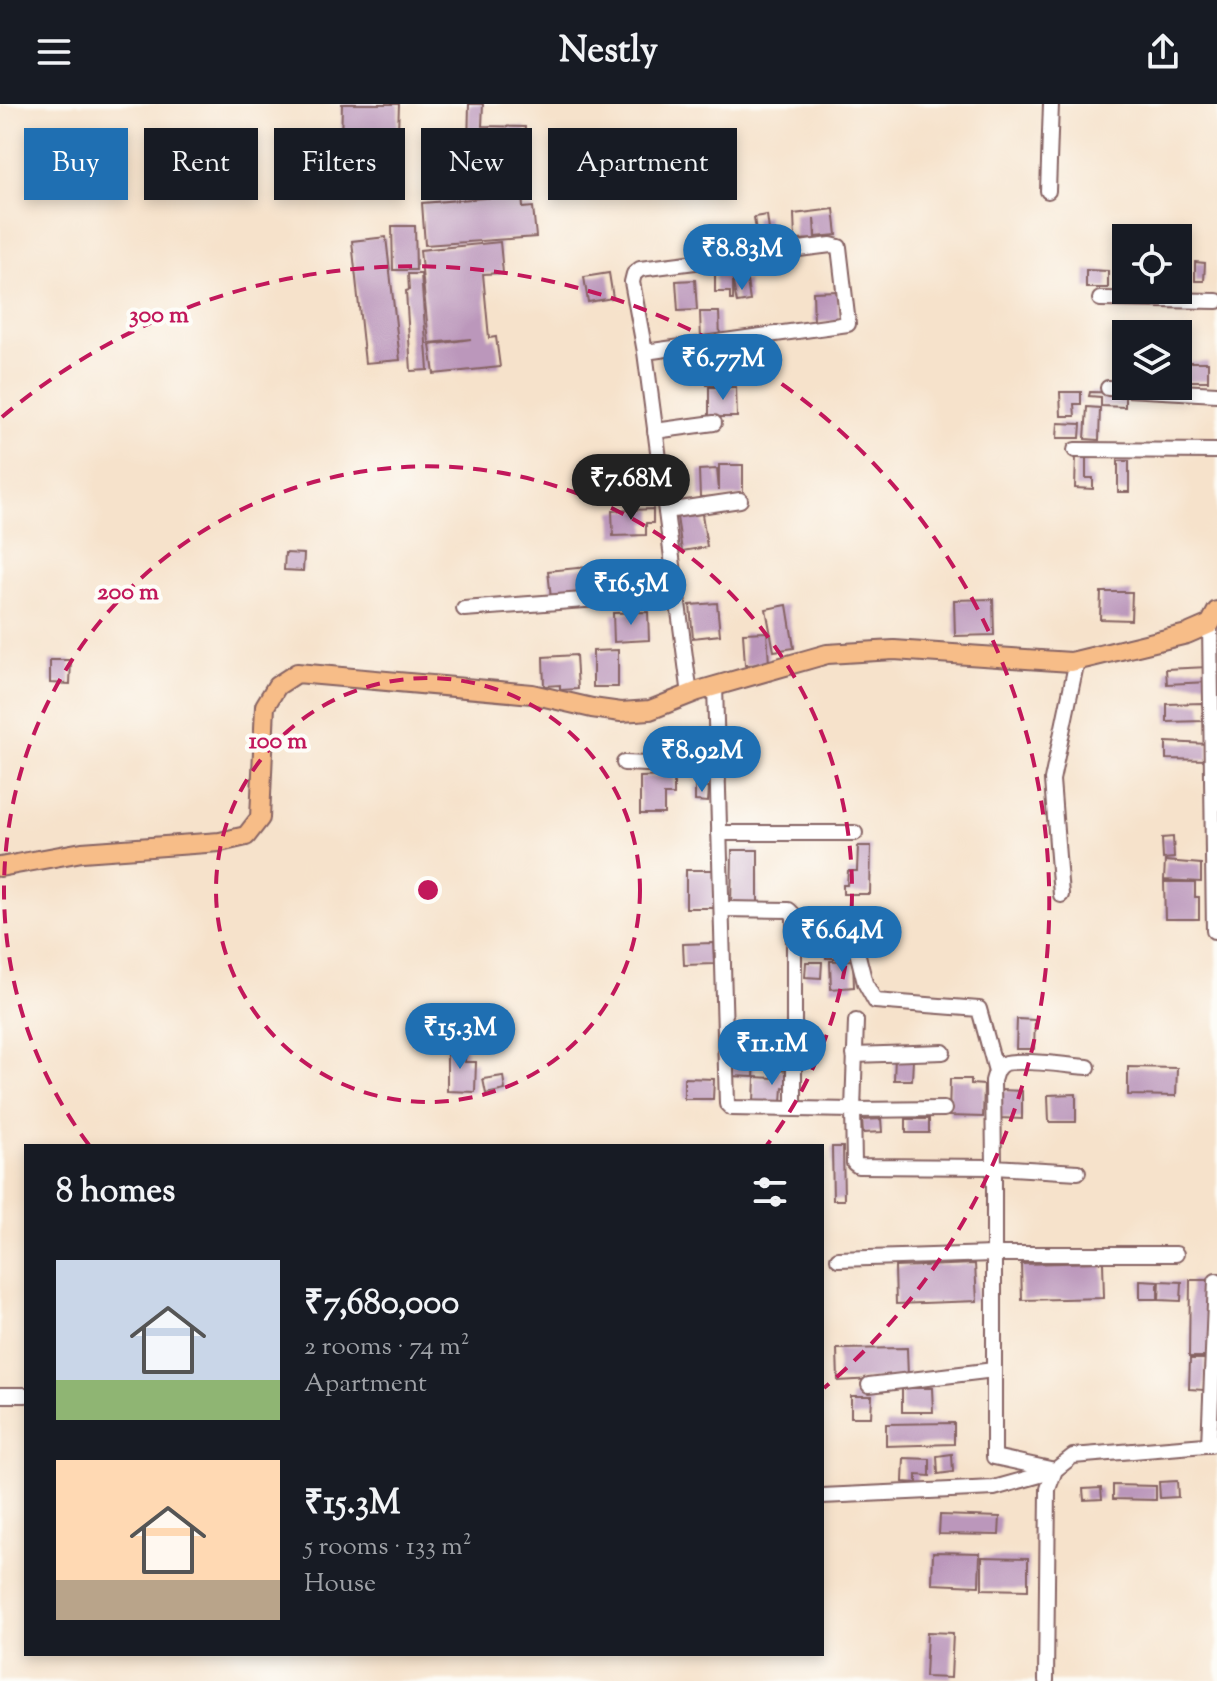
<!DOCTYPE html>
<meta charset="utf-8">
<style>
:root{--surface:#171b24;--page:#20242c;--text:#f1f3f6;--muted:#9ea1a6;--accent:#1f6fb2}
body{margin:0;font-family:"Sorts Mill Goudy",serif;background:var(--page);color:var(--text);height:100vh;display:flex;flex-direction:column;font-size:30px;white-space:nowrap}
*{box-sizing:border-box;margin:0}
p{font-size:26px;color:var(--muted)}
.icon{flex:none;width:44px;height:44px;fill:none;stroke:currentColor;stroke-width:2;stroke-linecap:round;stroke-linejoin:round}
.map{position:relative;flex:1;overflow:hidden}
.side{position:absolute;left:24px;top:1040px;width:800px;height:512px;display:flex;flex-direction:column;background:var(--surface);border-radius:0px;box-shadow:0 4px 12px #0003}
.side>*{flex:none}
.guide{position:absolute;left:24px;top:24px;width:800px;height:72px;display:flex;gap:16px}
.controls{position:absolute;left:1112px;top:120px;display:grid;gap:16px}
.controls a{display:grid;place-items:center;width:80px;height:80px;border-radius:0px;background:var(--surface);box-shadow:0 4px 12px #0003;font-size:40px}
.price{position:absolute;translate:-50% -68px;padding:0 18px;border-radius:28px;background:var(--accent);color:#fff;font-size:26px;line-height:52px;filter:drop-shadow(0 2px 4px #0008)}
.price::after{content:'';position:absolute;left:50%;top:48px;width:24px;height:18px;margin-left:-12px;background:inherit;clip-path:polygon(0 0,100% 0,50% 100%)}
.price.selected{background:#222;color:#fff}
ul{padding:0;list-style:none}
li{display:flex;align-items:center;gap:24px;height:200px;padding:0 32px}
li span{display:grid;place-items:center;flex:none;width:224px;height:160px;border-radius:0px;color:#555}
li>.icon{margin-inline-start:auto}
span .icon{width:96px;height:96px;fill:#fffc;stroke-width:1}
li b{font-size:34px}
h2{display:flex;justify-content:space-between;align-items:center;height:96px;padding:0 32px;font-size:34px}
.tag{padding:0 28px;border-radius:0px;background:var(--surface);box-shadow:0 4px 12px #0003;font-size:28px;line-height:72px}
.tag.selected{background:var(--accent);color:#fff}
header{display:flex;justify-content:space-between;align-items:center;height:104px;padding:0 32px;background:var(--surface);font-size:36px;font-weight:700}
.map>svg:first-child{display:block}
.building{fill:#bb97bb}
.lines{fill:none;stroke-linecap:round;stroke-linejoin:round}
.minor-casing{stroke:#866363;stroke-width:18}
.major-casing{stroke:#866363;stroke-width:22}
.minor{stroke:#fff;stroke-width:14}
.major{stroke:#f7bd88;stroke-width:18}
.ring{fill:none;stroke:#c2185b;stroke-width:4;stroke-dasharray:14 10}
.centre{fill:#c2185b;stroke:#fdfcf7;stroke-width:4}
.ring-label{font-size:24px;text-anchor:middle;font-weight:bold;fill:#c2185b;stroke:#fdfcf7;stroke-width:8;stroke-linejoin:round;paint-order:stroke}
</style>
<header><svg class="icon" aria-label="menu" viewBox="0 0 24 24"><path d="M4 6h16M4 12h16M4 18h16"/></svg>Nestly<svg class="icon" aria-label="share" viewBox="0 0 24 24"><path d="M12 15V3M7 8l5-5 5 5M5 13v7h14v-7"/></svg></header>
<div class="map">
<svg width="1217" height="1577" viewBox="0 0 1217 1577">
<rect width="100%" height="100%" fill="#fdfcf7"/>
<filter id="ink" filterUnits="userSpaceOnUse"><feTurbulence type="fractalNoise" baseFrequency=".0125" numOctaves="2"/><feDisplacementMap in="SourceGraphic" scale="16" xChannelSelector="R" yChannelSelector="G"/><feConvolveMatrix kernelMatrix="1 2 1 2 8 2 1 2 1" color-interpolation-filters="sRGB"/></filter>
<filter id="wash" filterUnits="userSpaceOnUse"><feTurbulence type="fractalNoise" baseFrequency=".006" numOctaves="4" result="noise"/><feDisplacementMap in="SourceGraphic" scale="32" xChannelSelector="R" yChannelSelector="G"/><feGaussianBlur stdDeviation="1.8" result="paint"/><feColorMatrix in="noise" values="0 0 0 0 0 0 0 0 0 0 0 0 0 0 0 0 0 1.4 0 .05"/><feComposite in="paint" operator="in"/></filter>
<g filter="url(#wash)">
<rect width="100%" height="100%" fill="#f6e2cb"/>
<g id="blocks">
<g class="building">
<path d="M342,0H399L396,81L340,79Z"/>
<path d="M469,0H483L482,22L525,23L524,50L501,49V43L468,42Z"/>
<path d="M522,91L523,104L533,103L536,133L425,141L422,99Z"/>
<path d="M834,105L837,131L816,133L814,115L815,135L795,136L794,110Z"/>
<path d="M767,111L771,141L758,142L754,113Z"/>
<path d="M392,122H415L416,166H393Z"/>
<path d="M386,133L400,256L365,259L352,137Z"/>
<path d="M500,138L503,169L483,170L489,234L496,233L500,263L434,270L430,241L471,235L429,239L420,146Z"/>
<path d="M1195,158L1205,159L1204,177H1195Z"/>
<path d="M1086,166L1108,167V184H1086Z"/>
<path d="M609,169L613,194L588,198L584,173Z"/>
<path d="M408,170H421L428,266L411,267L406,187L409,186Z"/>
<path d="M715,170H733V196H730V188H715Z"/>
<path d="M695,176L697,206L678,207L676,177Z"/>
<path d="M747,177L750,197L737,199L733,179Z"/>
<path d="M838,187L839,217L814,218L813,188Z"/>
<path d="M700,208H719L720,235L701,236Z"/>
<path d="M1182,258H1208V277H1181Z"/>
<path d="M727,263V280L707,281L706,264Z"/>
<path d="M709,283H736L737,313H709Z"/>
<path d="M1060,288H1081V300H1074L1075,312H1061Z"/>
<path d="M1090,288L1125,289V303L1101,302V293L1089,292Z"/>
<path d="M1087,303L1100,304L1099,336L1085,335Z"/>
<path d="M1058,319L1081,320L1080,334H1057Z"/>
<path d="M1076,351L1086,352V374H1093V385L1075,384Z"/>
<path d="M645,354L646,376L606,378L605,355Z"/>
<rect x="1118" y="357" width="11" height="31"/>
<path d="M719,361H743V392L700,393L699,366L717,365L719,387Z"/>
<path d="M653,405V419H646V431L613,432L612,407Z"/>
<path d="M702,410L707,443L682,447L677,413Z"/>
<path d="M285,449L304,450L303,467L284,466Z"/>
<path d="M587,463L589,491L551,494L548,467Z"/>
<path d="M1101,488H1132L1131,516L1100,515Z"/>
<path d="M993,495L994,531L955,532L954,496Z"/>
<path d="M717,499L720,531L693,534L690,501Z"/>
<path d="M787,501L794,544L774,547L766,505Z"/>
<path d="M648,508L649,536L614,538L613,509Z"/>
<path d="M767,528L769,560L745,561L743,529Z"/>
<path d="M618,546V583H593V547Z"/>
<path d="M576,551L578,585L560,586V581L544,582L543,553Z"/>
<path d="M50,556H71L70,580L50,579Z"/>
<path d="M1208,563L1209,578L1167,580L1166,565Z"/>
<path d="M1202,599L1203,617L1167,618V600Z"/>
<path d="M1166,638L1208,640V656L1166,655Z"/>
<path d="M674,672V691H664V710H640V673Z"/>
<path d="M695,682L709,683L708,698L695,697Z"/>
<path d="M1173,733L1174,754L1163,755L1162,734Z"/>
<path d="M858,742H871L870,790H843V781H847L848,767H857Z"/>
<path d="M732,746H758V805H731Z"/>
<path d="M1165,757L1201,760V778L1164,776Z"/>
<rect x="686" y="766" width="29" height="38"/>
<path d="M1164,778H1195V793H1199V815H1165Z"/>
<path d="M825,817H842V854H826Z"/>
<path d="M803,820L821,821L820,835L802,834Z"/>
<path d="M713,839L714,860L684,861L683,840Z"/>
<path d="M853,856L854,883L831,885L830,857Z"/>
<path d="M806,858H822L821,874L805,873Z"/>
<path d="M1017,915L1035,916L1034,945H1016Z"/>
<path d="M733,922L756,923V941L781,942V960L755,959L754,973L731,972Z"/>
<path d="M803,936H822L821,953L802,952Z"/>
<path d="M447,943H466L465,958H476L475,988L447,987Z"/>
<path d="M895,954L913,955L912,976H894Z"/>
<path d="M1128,963L1177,964L1176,992L1128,991Z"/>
<path d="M775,966L791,967V984L783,983L782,999L754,998L755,973L775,974Z"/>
<path d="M503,972L505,986L486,990L483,975Z"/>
<path d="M684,974L714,975L713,995H684Z"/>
<path d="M950,975H971V980L984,981L983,1013L949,1012Z"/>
<path d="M1001,986L1022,987V1015L1000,1014Z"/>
<path d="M1076,990V1018H1049L1048,991Z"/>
<path d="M881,1015L882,1028L863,1029L862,1016Z"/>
<rect x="906" y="1015" width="23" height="14"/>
<path d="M832,1043H843L844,1096H833Z"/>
<path d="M1103,1158L1104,1194L1022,1196L1021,1160Z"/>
<path d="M975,1160L977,1197L896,1200L895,1163Z"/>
<path d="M1140,1176L1158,1177V1195H1140Z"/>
<path d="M1190,1176H1213L1211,1253H1189Z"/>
<path d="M1160,1177L1182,1178L1181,1197L1159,1196Z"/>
<path d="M907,1244L908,1273L838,1277L837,1245Z"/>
<path d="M1190,1255H1205L1204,1286L1189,1285Z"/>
<path d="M902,1284H932L933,1308H902Z"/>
<path d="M851,1292H872L871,1313H851Z"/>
<path d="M954,1319V1340L886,1342V1320Z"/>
<path d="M952,1350L953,1368L938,1370L937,1352Z"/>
<path d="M904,1354L930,1355V1372L917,1371V1379L903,1378Z"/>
<path d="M1177,1377L1178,1393L1160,1394L1159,1378Z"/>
<path d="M1113,1381L1156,1382V1396L1113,1395Z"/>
<path d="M1101,1384L1102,1395L1084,1396L1083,1385Z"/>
<path d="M940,1411L1000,1413L999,1431L939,1430Z"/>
<path d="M933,1448L980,1449L979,1482L932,1480Z"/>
<path d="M982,1453L1028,1454V1486L982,1485Z"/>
<path d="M927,1528L953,1529L951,1574L925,1573Z"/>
</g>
</g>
</g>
<g filter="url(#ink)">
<use href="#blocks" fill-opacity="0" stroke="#866363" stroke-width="2"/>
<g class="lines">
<g class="minor-casing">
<g id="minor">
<path d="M1048,87L1051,0"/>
<path d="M1100,195L1217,197"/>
<path d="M645,248L848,220L839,143L831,141L640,165L634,170L632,178L645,248L690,591"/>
<path d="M1108,284L1217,290"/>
<path d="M655,327L714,319"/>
<path d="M1075,346L1217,347"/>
<path d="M666,407L740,396"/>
<path d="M464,505L677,489"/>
<path d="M1210,520L1214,827"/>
<path d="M715,582L727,1000L731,1004L853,1006L854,1059L858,1062L994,1063V1353L1055,1366"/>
<path d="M624,659L717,663"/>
<path d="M719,729H855"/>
<path d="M1061,791L1052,676L1077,556"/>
<path d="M722,805L789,806L794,811V1005"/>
<path d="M848,812L865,879L875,897L979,905L996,967"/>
<path d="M856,917L853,1006L944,1005"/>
<path d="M854,951L943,948"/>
<path d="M1078,1068L994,1063L993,977C995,970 996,964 1003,960C1017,954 1070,962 1088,963"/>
<path d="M838,1155L993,1150H1176"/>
<path d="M869,1281L994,1266"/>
<path d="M0,1291H26"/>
<path d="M1209,1341L1216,1177"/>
<path d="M822,1392L994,1384L1051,1368"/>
<path d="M1046,1577L1048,1385L1055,1366L1073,1352L1217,1340"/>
</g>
</g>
<g class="major-casing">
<path id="major" d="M0,763L82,748L220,738L246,732L260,714L265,602L277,582L297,569L532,590L592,604L621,608L650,606L698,587L827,550L894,546L1071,558L1187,530L1210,520L1217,507"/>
</g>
<use href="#minor" class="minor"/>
<use href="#major" class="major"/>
</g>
</g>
<g class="ring">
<circle cx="428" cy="786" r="212"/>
<path d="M89 1041A424 424 0 1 1 767 1041"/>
<path d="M2 313A636 636 0 1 1 824 1284"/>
</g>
<circle cx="428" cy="786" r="12" class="centre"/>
<g class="ring-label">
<text x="159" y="218">300 m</text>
<text x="128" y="495">200 m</text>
<text x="278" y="644">100 m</text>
</g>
</svg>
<div class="controls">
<a><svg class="icon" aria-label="locate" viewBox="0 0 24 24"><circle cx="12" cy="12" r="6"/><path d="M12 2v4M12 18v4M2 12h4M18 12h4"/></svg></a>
<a><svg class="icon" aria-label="layers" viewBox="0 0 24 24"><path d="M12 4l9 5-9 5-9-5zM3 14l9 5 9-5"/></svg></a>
</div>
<b class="price" style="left:742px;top:188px">₹8.83M</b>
<b class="price" style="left:723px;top:298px">₹6.77M</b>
<b class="price selected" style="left:631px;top:418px">₹7.68M</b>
<b class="price" style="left:631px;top:523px">₹16.5M</b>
<b class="price" style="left:702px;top:690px">₹8.92M</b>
<b class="price" style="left:842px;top:870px">₹6.64M</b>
<b class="price" style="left:460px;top:967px">₹15.3M</b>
<b class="price" style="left:772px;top:983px">₹11.1M</b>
<div class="guide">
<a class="tag selected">Buy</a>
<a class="tag">Rent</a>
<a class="tag">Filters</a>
<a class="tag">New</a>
<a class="tag">Apartment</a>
</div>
<section class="side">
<h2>8 homes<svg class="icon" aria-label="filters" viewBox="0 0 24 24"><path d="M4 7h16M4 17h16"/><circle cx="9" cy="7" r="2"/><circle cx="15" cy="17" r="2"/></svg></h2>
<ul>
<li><span style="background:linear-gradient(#c9d6e8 75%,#8fb573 0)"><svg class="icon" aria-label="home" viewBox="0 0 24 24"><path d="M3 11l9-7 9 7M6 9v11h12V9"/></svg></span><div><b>₹7,680,000</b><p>2 rooms · 74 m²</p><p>Apartment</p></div></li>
<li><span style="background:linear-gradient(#ffd9b3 75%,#b9a48a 0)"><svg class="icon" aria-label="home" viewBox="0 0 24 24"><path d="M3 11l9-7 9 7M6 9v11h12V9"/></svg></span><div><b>₹15.3M</b><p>5 rooms · 133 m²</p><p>House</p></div></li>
</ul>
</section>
</div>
